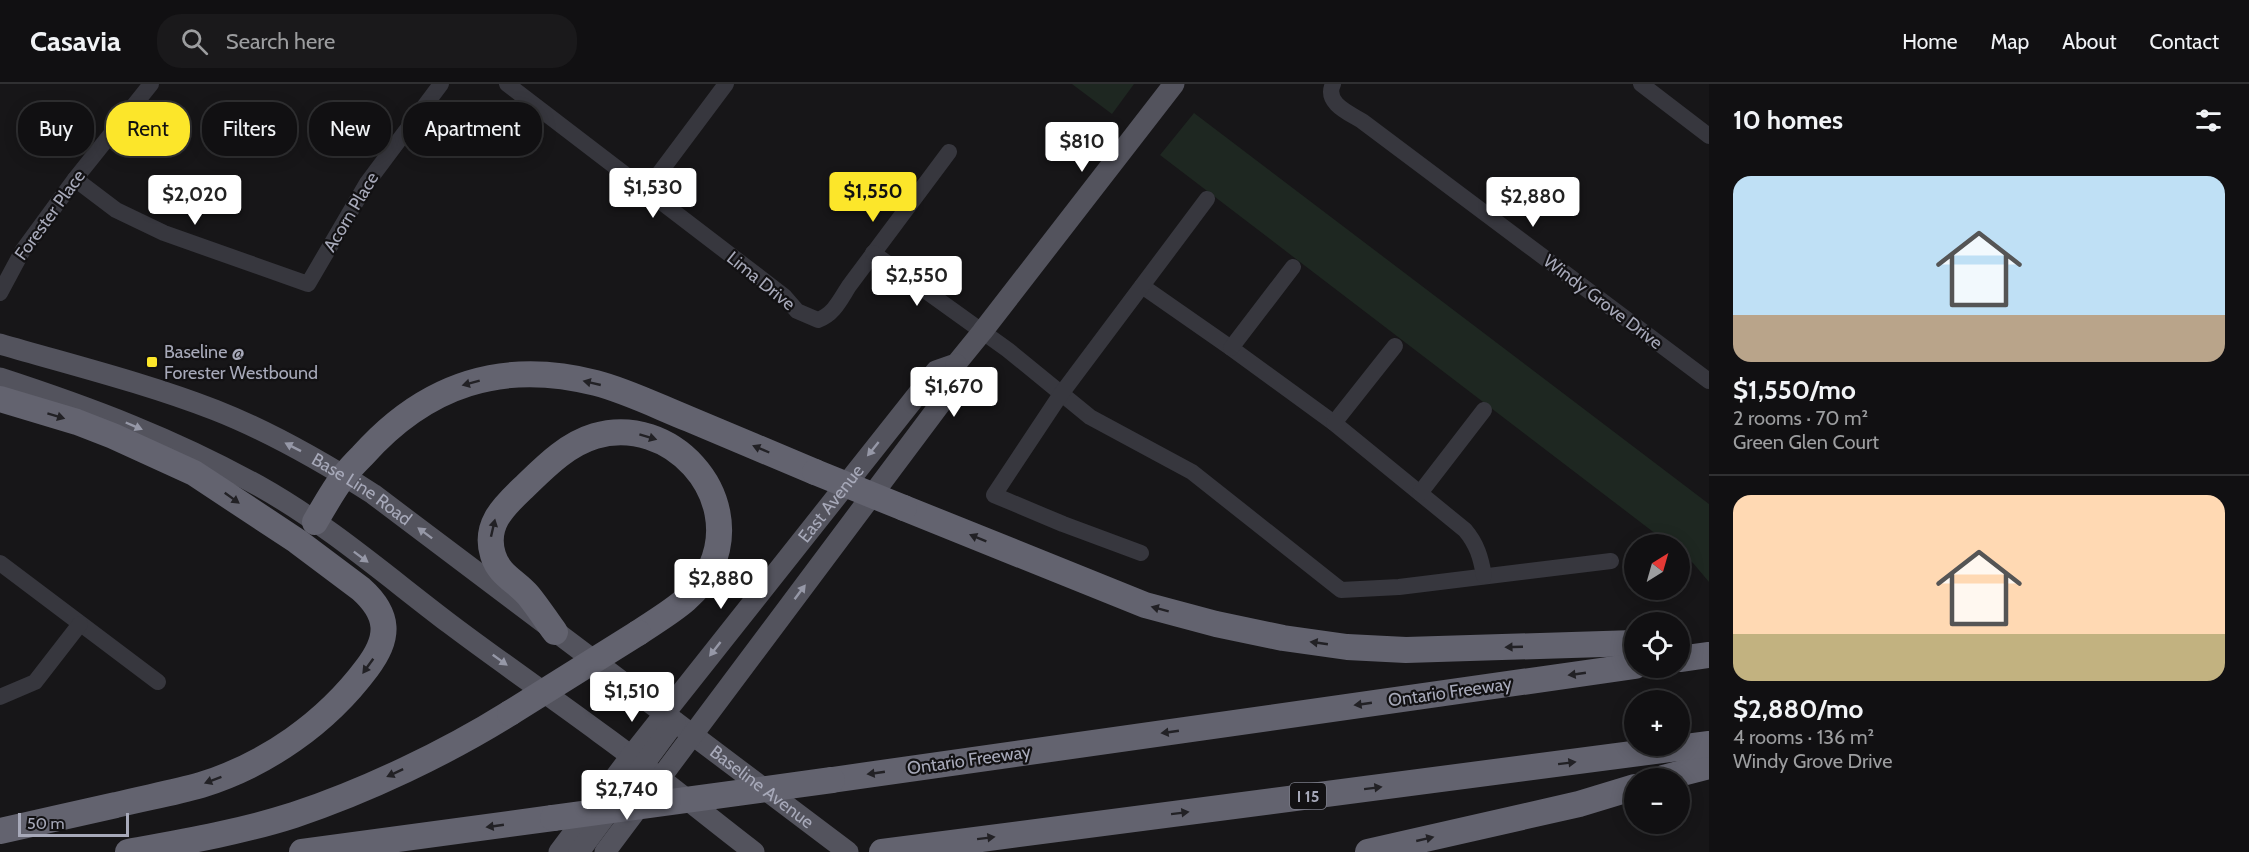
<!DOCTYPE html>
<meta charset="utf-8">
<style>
:root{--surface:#111012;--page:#1a191b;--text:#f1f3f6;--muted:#9c9d9f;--line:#303032;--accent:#fce62a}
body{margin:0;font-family:Cabin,sans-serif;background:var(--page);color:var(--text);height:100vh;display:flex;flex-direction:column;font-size:22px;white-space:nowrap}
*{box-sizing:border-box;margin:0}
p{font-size:20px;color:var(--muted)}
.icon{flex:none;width:33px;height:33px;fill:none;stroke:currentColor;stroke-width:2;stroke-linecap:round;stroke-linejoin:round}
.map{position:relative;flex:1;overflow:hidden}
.panel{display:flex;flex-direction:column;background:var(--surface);width:540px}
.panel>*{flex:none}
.banner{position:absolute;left:18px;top:18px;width:570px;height:54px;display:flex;gap:12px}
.needle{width:39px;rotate:37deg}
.buttons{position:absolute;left:1624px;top:450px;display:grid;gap:12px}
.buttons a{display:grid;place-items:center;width:66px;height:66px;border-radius:50%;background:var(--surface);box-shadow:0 3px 15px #0003,0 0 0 2px var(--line);font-size:30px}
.scale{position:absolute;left:18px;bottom:15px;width:111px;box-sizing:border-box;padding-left:6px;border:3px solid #a7a9b9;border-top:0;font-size:16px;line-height:21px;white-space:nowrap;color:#a7a9b9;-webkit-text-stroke:4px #121113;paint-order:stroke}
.price{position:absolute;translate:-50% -51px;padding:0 14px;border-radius:6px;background:#fff;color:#222;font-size:20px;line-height:39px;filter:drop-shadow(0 2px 3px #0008)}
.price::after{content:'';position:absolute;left:50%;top:36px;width:18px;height:14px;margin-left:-9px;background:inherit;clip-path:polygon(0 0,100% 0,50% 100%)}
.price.on{background:var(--accent);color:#111}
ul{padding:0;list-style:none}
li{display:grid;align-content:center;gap:12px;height:318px;padding:0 24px}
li+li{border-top:2px solid var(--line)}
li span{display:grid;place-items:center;height:186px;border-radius:18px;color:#555}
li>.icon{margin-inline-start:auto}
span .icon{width:108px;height:108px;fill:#fffc;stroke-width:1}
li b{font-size:26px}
h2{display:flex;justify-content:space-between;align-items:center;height:72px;padding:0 24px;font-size:26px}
.pill{padding:0 21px;border-radius:24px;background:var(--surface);box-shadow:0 3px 15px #0003,0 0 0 2px var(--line);font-size:21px;line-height:54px}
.pill.on{background:var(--accent);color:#111}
header{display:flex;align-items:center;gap:36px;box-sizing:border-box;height:84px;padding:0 30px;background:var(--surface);border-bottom:2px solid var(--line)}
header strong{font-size:28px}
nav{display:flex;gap:33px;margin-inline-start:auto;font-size:21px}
.search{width:420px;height:54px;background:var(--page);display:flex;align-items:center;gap:15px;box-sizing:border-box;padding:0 21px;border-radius:24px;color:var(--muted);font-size:22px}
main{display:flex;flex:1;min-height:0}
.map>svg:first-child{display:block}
.green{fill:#1e2721}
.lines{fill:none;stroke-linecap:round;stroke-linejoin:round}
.minor{stroke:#37373e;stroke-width:16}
.major{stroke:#53535d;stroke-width:21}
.highway{stroke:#63636f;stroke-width:26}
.highway-bridge{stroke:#63636f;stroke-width:26}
.oneway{fill:#222125}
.oneway2{fill:#9698a7}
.poi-dot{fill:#fce62a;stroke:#121113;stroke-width:2}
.labels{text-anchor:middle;stroke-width:4.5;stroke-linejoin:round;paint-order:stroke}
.shield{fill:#121113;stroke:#7a7b87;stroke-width:1.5}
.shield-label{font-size:16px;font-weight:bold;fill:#a7a9b9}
.street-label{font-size:18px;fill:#a7a9b9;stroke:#121113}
.poi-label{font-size:18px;fill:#a7a9b9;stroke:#121113;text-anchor:start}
</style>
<header>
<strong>Casavia</strong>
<div class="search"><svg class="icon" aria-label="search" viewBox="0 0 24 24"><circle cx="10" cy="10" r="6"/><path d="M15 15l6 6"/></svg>Search here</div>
<nav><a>Home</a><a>Map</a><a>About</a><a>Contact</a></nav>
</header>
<main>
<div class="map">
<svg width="1709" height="768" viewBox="0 0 1709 768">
<rect width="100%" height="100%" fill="#171618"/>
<g class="green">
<path d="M1072,0H1134L1112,30Z"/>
<path d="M1194,29L1709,420V498L1693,479L1680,469V460H1669L1160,71Z"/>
</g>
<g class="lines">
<g class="minor">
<path d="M507,0L784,212L797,227L818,236C834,230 840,216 849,202L949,68"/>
<path d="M1333,0C1324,19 1349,29 1362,37L1709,297"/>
<path d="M1641,0L1709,52"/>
<path d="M75,95L116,126L164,149L308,200L367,99L441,0"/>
<path d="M646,107L726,0"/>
<path d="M873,169L1008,266L1090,333L1192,388L1341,506L1399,503L1611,477"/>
<path d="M1142,202L1231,264L1334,339L1465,446C1477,460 1481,474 1484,492"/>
<path d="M0,209L23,166L75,95L151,0"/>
<path d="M1231,264L1293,183"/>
<path d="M1334,339L1395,262"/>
<path d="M1420,409L1484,326"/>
<path d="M1141,469L1063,440L994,411L1061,310L1207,115"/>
<path d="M0,479L158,598"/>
<path d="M0,613L35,598L80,540"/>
</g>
<g class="major">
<path id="s1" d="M0,260C72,281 145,299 215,326C271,348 323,378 373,410L848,768"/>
<path d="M0,294C92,324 174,355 259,402C327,440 388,493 450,540C499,577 550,612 600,649C653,687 703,729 754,768"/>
<path id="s2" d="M559,768L631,672L936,287L956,280L982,248L1174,0"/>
<path d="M579,768L675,638"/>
<path d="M605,768L956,299V280"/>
</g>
<g class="highway">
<path d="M0,315L77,338L113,352L194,389L297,457L361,505C390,531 390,554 367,584C326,639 266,681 201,701C173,709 144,714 116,721C77,730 39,738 0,747"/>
<path d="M904,424L1145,521L1216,540L1283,554L1347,563L1406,566L1635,559"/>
<path d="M315,438C324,423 333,406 344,392C349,385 356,378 362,372C426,300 502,275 596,299C627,307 659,323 689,335C731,353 773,370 815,388"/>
<path d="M555,548C546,536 538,523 528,511C516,497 499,491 493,471C484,442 502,424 522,405C543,385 565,361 595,352C670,330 744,410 711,483C697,514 666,530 638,549"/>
<path d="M1680,575L1709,571"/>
<path d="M1663,694L1709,682"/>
<path d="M832,696L1635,582"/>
<path d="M128,768C183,758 241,748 294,731C366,707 446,669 510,629"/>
<path d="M302,768L553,734"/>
<path d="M882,768L1709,660"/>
<path d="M1368,768L1579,720L1635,703"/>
</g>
<g class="highway-bridge">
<path d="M815,388L904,424"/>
<path d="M510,629L638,549"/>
<path d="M553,734L832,696"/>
</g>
</g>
<defs><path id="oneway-solid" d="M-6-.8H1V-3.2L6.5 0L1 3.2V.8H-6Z" transform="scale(1.5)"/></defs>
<g class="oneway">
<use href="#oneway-solid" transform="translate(471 299) rotate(165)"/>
<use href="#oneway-solid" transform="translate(592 299) rotate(-167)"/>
<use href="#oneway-solid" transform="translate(56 332) rotate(17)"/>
<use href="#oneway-solid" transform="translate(648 353) rotate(17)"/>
<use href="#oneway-solid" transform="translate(761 365) rotate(-157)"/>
<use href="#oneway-solid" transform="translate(232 414) rotate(36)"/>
<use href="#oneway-solid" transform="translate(493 444) rotate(-77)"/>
<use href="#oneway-solid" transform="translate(978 454) rotate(-158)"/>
<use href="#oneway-solid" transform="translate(1160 525) rotate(-165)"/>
<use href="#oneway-solid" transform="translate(1319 559) rotate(-172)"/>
<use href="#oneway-solid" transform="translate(1514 563) rotate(178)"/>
<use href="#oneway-solid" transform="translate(368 582) rotate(126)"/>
<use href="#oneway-solid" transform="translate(1577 590) rotate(172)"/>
<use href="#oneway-solid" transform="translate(1363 620) rotate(172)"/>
<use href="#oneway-solid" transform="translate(1170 648) rotate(172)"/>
<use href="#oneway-solid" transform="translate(1567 679) rotate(-7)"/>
<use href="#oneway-solid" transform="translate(395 689) rotate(155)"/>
<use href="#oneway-solid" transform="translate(876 689) rotate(172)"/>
<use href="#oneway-solid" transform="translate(213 696) rotate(159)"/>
<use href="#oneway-solid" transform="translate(1373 704) rotate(-7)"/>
<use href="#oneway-solid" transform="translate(1180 729) rotate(-7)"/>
<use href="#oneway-solid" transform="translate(495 742) rotate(172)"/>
<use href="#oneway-solid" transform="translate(986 754) rotate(-7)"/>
<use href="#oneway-solid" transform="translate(1425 755) rotate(-13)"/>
</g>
<g class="oneway2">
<use href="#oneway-solid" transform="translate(134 342) rotate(23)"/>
<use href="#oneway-solid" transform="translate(293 363) rotate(-153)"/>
<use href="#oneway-solid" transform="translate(873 365) rotate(129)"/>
<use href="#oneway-solid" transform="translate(425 449) rotate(-143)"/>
<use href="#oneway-solid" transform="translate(361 473) rotate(37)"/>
<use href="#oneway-solid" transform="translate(800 508) rotate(-53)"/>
<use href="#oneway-solid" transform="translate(715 565) rotate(128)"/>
<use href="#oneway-solid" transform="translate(500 576) rotate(36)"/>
</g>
<rect class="poi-dot" x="146" y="272" width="12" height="12" rx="3"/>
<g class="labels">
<rect class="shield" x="1290" y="699" width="36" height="26" rx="4.5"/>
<g class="shield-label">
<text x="1308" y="718">I 15</text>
</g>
<g class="street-label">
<text transform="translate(351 128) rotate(-59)" y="6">Acorn Place</text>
<text transform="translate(50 131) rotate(-54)" y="6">Forester Place</text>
<text transform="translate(761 197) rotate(39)" y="6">Lima Drive</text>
<text transform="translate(1603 218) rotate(37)" y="6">Windy Grove Drive</text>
<text dy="6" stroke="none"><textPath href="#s1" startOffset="392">Base Line Road</textPath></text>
<text dy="6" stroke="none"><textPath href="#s2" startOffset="442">East Avenue</textPath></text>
<text transform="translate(1450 608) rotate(-8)" y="6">Ontario Freeway</text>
<text transform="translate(969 676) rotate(-8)" y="6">Ontario Freeway</text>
<text dy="6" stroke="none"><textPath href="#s1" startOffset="891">Baseline Avenue</textPath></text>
</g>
<g class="poi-label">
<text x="164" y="274">Baseline @<tspan x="164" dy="21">Forester Westbound</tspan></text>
</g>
</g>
</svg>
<div class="buttons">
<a><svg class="needle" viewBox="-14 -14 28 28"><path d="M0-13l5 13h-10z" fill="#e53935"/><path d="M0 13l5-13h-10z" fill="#9c9d9f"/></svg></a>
<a><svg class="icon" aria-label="locate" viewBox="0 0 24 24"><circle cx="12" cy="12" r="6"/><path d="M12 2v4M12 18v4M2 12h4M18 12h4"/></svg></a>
<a>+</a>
<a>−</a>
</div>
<div class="scale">50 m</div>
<b class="price" style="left:1082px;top:89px">$810</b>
<b class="price" style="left:653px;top:135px">$1,530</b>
<b class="price on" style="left:873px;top:139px">$1,550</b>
<b class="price" style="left:195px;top:142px">$2,020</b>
<b class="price" style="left:1533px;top:144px">$2,880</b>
<b class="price" style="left:917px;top:223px">$2,550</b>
<b class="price" style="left:954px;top:334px">$1,670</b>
<b class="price" style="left:721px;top:526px">$2,880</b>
<b class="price" style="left:632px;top:639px">$1,510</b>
<b class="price" style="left:627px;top:737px">$2,740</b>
<div class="banner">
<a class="pill">Buy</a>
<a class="pill on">Rent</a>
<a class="pill">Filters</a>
<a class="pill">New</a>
<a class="pill">Apartment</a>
</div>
</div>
<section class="panel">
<h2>10 homes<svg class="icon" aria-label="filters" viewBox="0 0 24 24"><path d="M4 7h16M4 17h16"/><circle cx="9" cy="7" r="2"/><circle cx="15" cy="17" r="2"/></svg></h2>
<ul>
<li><span style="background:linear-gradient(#bfe0f5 75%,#b9a48a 0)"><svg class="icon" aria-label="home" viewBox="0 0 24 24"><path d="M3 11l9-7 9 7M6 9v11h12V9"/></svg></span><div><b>$1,550/mo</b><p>2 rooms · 70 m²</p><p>Green Glen Court</p></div></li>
<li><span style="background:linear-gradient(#ffd9b3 75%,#c2b280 0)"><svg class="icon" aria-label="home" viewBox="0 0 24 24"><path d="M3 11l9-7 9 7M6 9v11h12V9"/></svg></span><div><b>$2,880/mo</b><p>4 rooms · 136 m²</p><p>Windy Grove Drive</p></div></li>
</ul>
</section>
</main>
